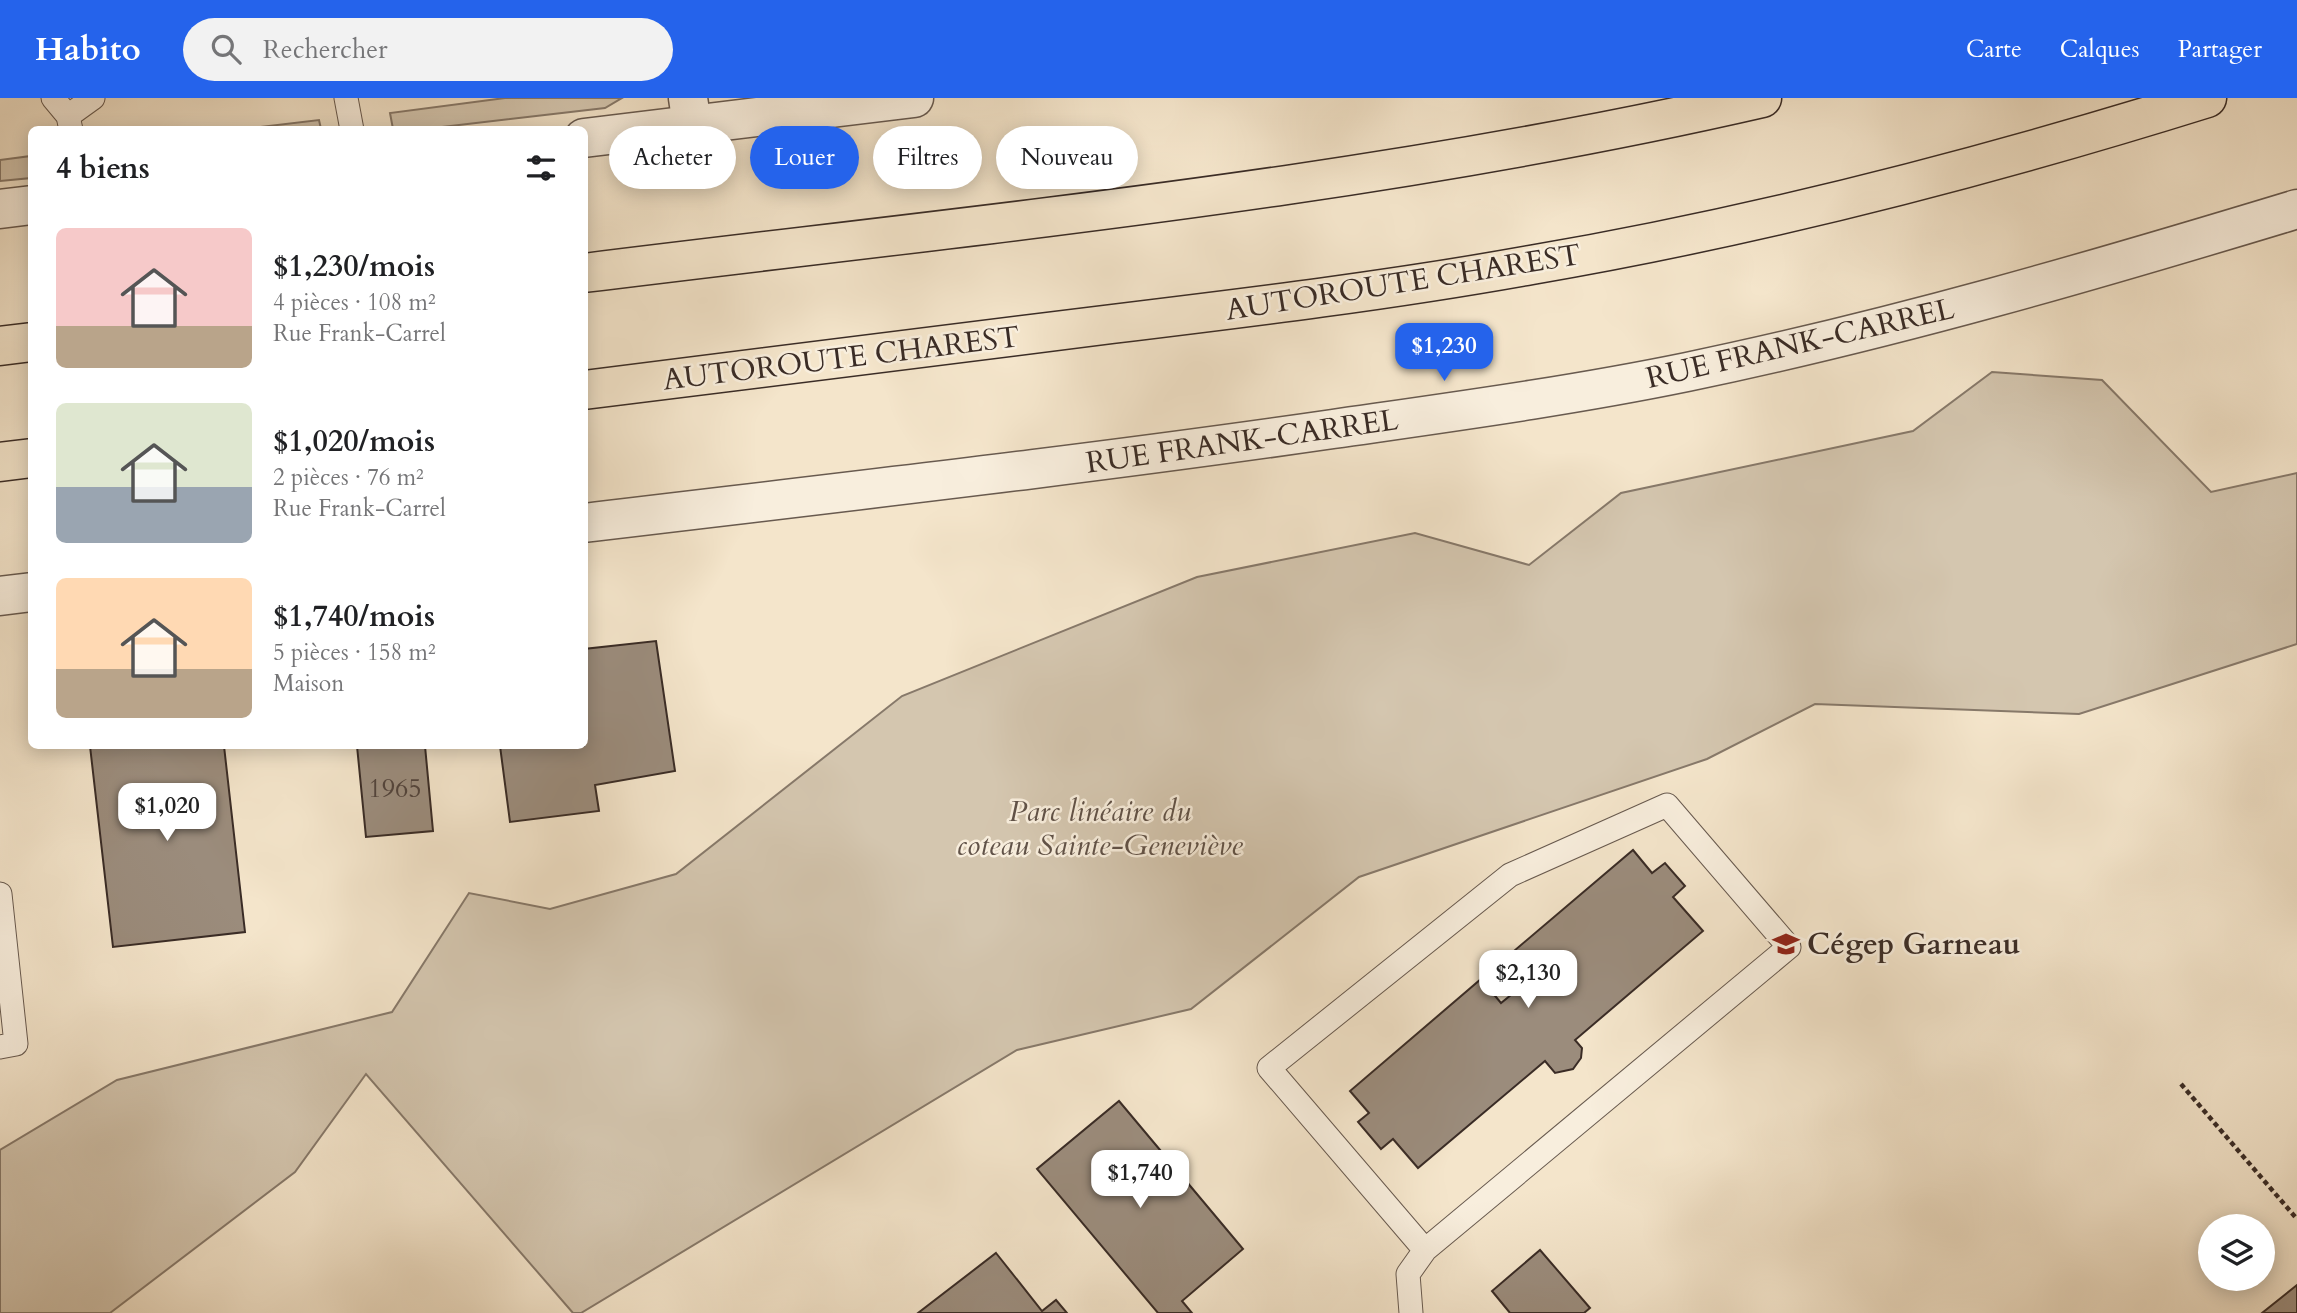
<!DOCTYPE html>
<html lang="fr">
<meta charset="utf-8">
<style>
:root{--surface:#fff;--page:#f2f2f2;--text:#202124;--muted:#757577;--accent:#2563eb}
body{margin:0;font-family:Cardo,serif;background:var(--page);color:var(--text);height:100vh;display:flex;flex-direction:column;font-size:26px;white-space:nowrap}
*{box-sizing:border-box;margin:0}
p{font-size:23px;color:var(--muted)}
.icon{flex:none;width:38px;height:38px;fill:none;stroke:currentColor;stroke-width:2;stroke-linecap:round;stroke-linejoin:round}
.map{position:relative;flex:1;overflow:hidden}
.panel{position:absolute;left:28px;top:28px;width:560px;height:623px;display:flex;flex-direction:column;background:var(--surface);border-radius:10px;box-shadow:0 4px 18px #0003}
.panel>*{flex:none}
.guide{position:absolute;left:609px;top:28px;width:665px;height:63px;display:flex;gap:14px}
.fabs{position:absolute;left:2198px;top:1116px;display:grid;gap:14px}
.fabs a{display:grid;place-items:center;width:77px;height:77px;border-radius:50%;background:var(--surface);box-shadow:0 4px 18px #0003;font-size:35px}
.price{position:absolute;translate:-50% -60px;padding:0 16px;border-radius:14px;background:#fff;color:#222;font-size:23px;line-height:46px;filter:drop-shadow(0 2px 4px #0008)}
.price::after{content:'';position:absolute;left:50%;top:42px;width:21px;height:16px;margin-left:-10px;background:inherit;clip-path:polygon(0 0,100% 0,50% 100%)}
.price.on{background:var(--accent);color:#fff}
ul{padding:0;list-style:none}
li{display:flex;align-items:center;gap:21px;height:175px;padding:0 28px}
li span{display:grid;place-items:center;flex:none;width:196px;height:140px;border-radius:10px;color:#555}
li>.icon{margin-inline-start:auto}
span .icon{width:84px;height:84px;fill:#fffc;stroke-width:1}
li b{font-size:30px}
h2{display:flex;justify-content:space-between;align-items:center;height:84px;padding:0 28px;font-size:30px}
.pill{padding:0 24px;border-radius:32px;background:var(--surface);box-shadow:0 4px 18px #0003;font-size:24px;line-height:63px}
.pill.on{background:var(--accent);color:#fff}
header{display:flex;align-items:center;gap:42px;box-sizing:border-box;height:98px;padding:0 35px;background:var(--accent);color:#fff}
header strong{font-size:33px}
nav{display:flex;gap:38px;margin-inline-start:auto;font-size:24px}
.search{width:490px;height:63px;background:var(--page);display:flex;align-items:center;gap:18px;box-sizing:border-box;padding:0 24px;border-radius:38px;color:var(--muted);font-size:26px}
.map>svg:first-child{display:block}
.green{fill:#d4c6af;stroke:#87796a;stroke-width:2}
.building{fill:#9b8c7c;stroke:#3a2c26;stroke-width:2}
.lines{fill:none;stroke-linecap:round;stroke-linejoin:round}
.service-casing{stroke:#685a4f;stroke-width:25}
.minor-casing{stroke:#685a4f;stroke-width:41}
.tertiary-casing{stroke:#685a4f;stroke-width:41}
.motorway-casing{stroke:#3a2c26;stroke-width:41}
.path{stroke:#3a2c26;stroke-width:4.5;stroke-dasharray:5 3.5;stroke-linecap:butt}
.service{stroke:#f8eedd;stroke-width:23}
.minor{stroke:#f8eedd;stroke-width:38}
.tertiary{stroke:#f8eedd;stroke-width:38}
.motorway{stroke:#f4e5cb;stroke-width:38}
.labels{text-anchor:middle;stroke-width:5;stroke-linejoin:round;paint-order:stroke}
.number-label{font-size:26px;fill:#52443c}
.street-label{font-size:30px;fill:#3a2c26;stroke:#f8eedd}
.park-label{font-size:30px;font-style:italic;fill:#605248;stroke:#f8eedd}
.poi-label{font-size:30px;font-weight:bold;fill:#3a2c26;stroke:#f8eedd;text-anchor:start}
</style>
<header>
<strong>Habito</strong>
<div class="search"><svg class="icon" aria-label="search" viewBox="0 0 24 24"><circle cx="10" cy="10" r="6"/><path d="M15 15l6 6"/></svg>Rechercher</div>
<nav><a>Carte</a><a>Calques</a><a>Partager</a></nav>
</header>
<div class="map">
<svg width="2297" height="1215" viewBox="0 0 2297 1215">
<rect width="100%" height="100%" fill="#f4e5cb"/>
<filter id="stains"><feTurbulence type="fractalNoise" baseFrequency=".00286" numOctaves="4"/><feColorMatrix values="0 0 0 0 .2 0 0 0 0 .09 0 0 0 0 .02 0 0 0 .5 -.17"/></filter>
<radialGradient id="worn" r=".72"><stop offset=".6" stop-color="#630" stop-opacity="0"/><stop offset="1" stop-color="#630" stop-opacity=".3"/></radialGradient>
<g class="green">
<path d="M505,0H622L605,10L425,31H393L390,15Z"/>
<path d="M319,22L321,31H243Z"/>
<path d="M31,58V80L0,83V62Z"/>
<path d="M1992,274L2102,282L2211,394L2297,375V546L2079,616L1815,606L1707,661L1359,779L1191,911L1017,952L581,1215H573L366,976L295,1074L110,1215H0V1052L117,982L392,914L469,795L550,811L676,776L902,598L1197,479L1415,435L1529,467L1621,395L1913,333Z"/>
</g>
<g class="building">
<path d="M656,543L675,673L595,687L599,713L510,724L500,648H584V551Z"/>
<path d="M90,648H224L245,834L113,849Z"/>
<path d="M357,648H425L433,733L366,739Z"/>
<path d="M1633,752L1652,775L1665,765L1685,788L1673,799L1703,833L1575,942L1582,950L1581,960L1573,971L1555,975L1545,963L1418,1070L1393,1041L1381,1051L1358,1024L1369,1015L1350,993L1481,881L1501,905L1522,888L1501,864Z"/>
<path d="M1119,1003L1243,1151L1182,1203L1192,1215H1158L1037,1071Z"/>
<path d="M1540,1152L1590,1210L1584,1215H1510L1492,1193Z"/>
<path d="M996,1155L1042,1213L1056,1202L1067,1215H918Z"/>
<path d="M2297,1187V1215H2262Z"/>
</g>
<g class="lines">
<g class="service-casing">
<g id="service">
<path d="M53,0L68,18L71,32"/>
<path d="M346,0L352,32"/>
<path d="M68,18L93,0"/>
<path d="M0,796L16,946L0,949"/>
<path d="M1411,1215L1408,1176L1425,1152L1789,849L1667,707L1510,777L1269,970L1425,1152"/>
</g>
</g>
<g class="minor-casing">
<path id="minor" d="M688,0L692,27"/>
</g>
<g class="tertiary-casing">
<g id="tertiary">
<path d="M584,40L914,0"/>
<path d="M0,111L32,107"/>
<path d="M584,425C834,395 1084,367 1333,331C1451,314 1570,298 1687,274C1894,231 2096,172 2297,111"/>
<path d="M0,498L32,494"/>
</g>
</g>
<g class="motorway-casing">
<g id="motorway">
<path d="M584,175C978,126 1375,89 1762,0"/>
<path d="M0,248L32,244"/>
<path d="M584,292C760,270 936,248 1112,226C1252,209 1392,192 1531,167C1759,128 1986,69 2207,0"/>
<path d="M0,364L32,360"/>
</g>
</g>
<path class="path" d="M2181,986L2297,1121"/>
<use href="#service" class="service"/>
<use href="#minor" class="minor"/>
<use href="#tertiary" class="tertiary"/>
<use href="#motorway" class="motorway"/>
</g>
<defs>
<g id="university-bare" transform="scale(2.1)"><path d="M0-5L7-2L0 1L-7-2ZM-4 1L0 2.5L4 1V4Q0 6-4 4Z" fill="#8f2418" stroke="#f8eedd" stroke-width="2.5" paint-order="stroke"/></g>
</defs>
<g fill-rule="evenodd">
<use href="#university-bare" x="1786" y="846"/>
</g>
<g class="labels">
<g class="number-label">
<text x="395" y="699">1965</text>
</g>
<g class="street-label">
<text transform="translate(1403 184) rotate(-9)" y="10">AUTOROUTE CHAREST</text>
<text transform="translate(1800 245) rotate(-13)" y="10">RUE FRANK-CARREL</text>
<text transform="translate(841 260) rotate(-7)" y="10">AUTOROUTE CHAREST</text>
<text transform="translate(1242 343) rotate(-8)" y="10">RUE FRANK-CARREL</text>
</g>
<g class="park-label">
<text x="1100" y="723">Parc linéaire du<tspan x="1100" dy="34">coteau Sainte-Geneviève</tspan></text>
</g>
<g class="poi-label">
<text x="1807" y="856">Cégep Garneau</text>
</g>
</g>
<rect width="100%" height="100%" filter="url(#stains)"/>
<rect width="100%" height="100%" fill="url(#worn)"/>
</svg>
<div class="fabs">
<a><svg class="icon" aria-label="layers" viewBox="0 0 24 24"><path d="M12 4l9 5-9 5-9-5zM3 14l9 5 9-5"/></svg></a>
</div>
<b class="price on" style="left:1444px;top:285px">$1,230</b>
<b class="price" style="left:167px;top:745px">$1,020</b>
<b class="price" style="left:1528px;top:912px">$2,130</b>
<b class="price" style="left:1140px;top:1112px">$1,740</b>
<div class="guide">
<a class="pill">Acheter</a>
<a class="pill on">Louer</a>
<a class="pill">Filtres</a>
<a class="pill">Nouveau</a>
</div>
<section class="panel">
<h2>4 biens<svg class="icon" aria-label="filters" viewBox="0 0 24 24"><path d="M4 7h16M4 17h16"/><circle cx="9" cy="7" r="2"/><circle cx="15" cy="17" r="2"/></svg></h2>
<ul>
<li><span style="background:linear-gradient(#f6c9c9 70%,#b9a48a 0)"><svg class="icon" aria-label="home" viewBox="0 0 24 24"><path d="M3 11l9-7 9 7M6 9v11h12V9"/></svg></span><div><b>$1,230/mois</b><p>4 pièces · 108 m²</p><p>Rue Frank-Carrel</p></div></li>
<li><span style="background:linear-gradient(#dfe7d0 60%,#9aa5b1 0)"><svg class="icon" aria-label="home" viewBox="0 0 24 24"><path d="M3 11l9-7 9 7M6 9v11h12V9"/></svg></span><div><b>$1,020/mois</b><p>2 pièces · 76 m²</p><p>Rue Frank-Carrel</p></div></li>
<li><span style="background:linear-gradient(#ffd9b3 65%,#b9a48a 0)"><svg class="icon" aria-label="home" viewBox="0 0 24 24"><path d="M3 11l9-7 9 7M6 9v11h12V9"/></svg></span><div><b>$1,740/mois</b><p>5 pièces · 158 m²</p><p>Maison</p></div></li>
</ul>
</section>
</div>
